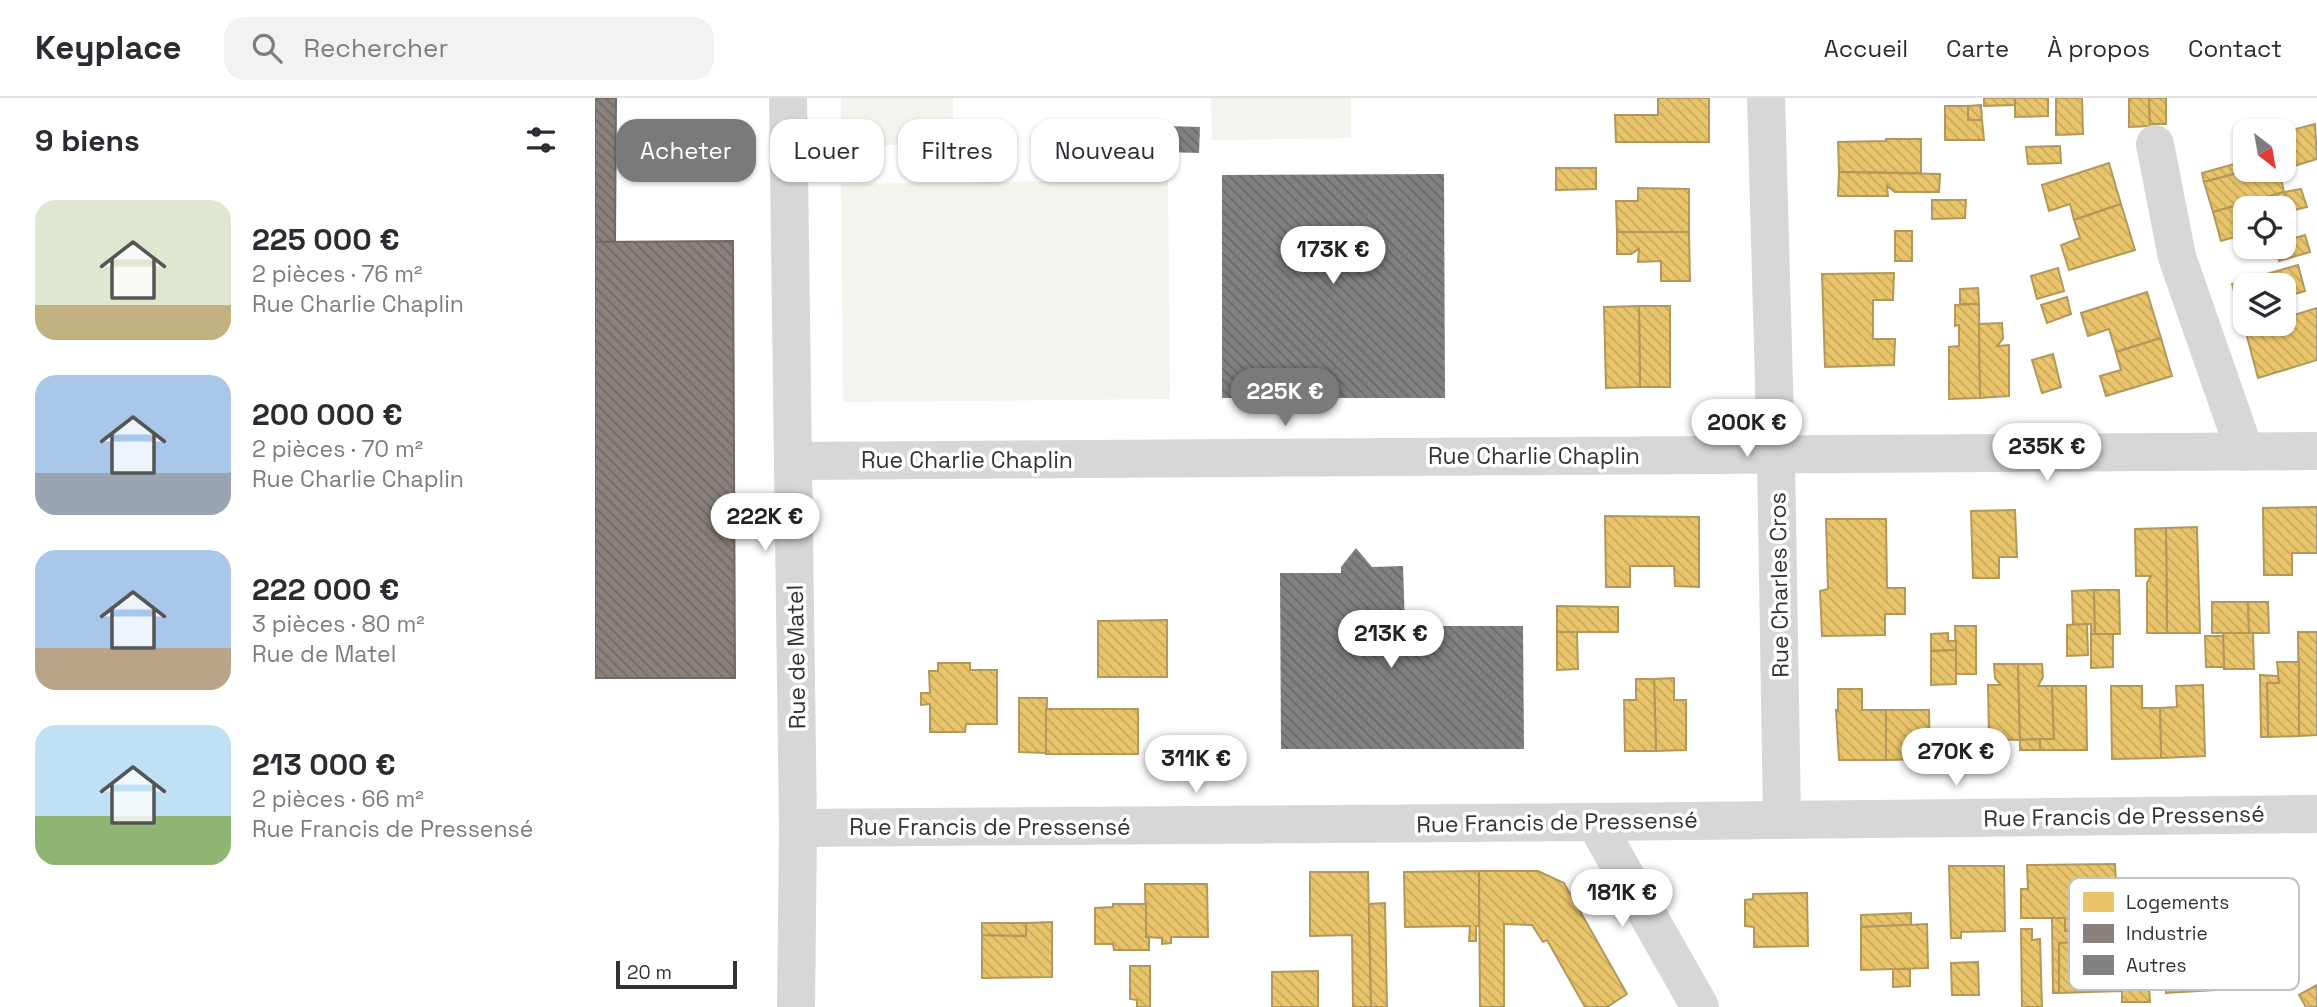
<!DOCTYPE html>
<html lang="fr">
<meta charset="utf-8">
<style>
:root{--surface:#fff;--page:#f2f2f3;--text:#2b2b33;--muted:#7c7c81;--line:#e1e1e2;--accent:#7a7a7a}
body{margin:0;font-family:"Space Grotesk",sans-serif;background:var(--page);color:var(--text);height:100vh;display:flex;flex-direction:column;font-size:26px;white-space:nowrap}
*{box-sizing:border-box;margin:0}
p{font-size:23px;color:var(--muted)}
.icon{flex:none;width:38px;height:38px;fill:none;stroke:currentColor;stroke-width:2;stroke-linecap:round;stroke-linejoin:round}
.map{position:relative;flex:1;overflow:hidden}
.panel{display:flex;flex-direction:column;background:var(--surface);width:595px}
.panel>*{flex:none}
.banner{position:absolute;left:21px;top:21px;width:665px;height:63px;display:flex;gap:14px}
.needle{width:46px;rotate:149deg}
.tools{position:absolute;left:1638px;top:21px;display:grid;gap:14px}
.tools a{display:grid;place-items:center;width:63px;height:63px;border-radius:14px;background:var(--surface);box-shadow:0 2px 5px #0004;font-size:35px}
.scale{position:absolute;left:21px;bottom:18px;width:121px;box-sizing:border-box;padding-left:7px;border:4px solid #333;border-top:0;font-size:19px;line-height:24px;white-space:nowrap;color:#333;-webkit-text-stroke:5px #fff;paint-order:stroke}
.price{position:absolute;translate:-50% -60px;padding:0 16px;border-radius:24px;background:#fff;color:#222;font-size:23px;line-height:46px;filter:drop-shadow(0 2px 4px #0008)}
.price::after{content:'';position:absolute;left:50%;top:42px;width:21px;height:16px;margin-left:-10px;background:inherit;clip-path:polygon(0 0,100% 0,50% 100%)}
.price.selected{background:var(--accent);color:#fff}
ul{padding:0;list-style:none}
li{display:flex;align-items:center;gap:21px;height:175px;padding:0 35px}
li span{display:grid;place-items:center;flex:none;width:196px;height:140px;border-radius:21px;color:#555}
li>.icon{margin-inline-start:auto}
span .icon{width:84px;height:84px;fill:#fffc;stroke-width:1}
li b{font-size:30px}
h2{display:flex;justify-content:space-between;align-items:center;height:84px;padding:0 35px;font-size:30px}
.pill{padding:0 24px;border-radius:21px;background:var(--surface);box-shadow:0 2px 5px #0004;font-size:24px;line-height:63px}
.pill.selected{background:var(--accent);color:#fff}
header{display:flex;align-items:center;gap:42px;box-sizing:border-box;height:98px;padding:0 35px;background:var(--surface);border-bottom:2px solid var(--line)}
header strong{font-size:33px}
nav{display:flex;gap:38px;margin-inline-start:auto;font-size:24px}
.search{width:490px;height:63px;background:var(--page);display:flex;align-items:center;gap:18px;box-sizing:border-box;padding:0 24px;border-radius:21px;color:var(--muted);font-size:26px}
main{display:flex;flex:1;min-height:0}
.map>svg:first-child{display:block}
.garden{fill:#f1f5ed}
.homes{fill:url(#homes-back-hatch);stroke:#b2985a;stroke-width:2}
.industry{fill:url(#industry-back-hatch);stroke:#706a66;stroke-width:2}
.building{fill:url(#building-back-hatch)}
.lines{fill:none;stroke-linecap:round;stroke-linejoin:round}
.street{stroke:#d7d7d7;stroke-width:38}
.labels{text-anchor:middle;stroke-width:7;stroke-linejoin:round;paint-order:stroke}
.street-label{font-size:23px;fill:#333;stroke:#fff}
.key{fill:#fff;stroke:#c2c2c2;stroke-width:2}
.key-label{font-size:19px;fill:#333}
</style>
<header>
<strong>Keyplace</strong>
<div class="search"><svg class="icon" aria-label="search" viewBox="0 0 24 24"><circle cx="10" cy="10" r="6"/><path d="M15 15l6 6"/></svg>Rechercher</div>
<nav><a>Accueil</a><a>Carte</a><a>À propos</a><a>Contact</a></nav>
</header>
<main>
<section class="panel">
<h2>9 biens<svg class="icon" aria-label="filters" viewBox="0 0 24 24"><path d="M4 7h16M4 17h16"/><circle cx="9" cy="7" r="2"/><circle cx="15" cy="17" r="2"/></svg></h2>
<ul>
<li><span style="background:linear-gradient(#dfe7d0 75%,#c2b280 0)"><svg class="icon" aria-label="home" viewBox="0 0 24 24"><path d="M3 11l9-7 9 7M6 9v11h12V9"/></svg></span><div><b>225 000 €</b><p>2 pièces · 76 m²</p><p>Rue Charlie Chaplin</p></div></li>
<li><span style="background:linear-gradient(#a9c7e8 70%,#9aa5b1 0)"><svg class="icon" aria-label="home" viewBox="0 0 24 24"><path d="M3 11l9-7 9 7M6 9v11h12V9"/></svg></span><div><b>200 000 €</b><p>2 pièces · 70 m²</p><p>Rue Charlie Chaplin</p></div></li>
<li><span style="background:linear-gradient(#a9c7e8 70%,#b9a48a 0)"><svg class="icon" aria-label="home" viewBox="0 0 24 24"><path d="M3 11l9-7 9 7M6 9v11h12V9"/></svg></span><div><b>222 000 €</b><p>3 pièces · 80 m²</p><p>Rue de Matel</p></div></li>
<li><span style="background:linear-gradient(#bfe0f5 65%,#8fb573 0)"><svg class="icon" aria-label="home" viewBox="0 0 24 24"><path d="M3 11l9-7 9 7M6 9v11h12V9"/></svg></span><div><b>213 000 €</b><p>2 pièces · 66 m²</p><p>Rue Francis de Pressensé</p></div></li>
</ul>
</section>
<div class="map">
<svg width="1722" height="909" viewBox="0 0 1722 909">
<defs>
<pattern id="homes-back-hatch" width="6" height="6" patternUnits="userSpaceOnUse" patternTransform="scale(1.75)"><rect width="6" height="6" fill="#e9c46a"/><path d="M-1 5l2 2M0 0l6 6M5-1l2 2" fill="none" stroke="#c8a95c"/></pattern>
<pattern id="industry-back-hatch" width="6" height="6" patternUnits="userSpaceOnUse" patternTransform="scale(1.75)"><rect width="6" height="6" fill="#8a817c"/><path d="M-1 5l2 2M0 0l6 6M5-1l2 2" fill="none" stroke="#716a66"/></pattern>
<pattern id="building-back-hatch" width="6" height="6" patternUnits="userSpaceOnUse" patternTransform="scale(1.75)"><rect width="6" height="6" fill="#818181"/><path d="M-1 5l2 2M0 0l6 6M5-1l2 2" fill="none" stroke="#6a6a6a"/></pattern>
</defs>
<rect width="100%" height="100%" fill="#fff"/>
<g class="garden">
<path d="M246,0H358V46L246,48Z"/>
<path d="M616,0H756V40L617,42Z"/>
<path d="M573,82L575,301L248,304L246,86Z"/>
</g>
<g class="homes">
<path d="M1063,0H1114V44H1021L1020,17H1063Z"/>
<path d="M1389,0H1420V7L1389,8Z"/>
<path d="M1420,0H1453V18L1420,19Z"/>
<path d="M1461,0H1487L1488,36L1461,37Z"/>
<path d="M1534,0H1554L1555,28L1534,29Z"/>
<path d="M1554,0H1571V26H1555Z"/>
<path d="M1386,7L1387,22H1373V8Z"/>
<path d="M1350,8H1373V22H1387L1389,42H1350Z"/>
<path d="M1720,26L1722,61L1696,69L1689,45V34Z"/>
<path d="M1291,41H1326V75L1244,74L1243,44L1291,43Z"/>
<path d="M1465,48L1466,65L1433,66L1431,49Z"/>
<path d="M1650,63V72H1654L1609,84L1607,75Z"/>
<path d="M1514,65L1526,106L1479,122L1475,106L1454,113L1447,87Z"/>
<path d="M961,70H1001V91L961,92Z"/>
<path d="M1654,72H1660L1662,82L1669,73L1684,72L1689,94L1618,114L1609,84Z"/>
<path d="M1244,74L1345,76L1344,94H1300L1292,88L1293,98H1243Z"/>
<path d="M1043,90L1094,91V134H1022L1021,103H1043Z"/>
<path d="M1706,91L1712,109L1695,113L1689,94Z"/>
<path d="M1689,94L1696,117L1689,119V110H1650V136L1626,143L1618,114Z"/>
<path d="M1337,102H1371L1370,120L1337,121Z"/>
<path d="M1526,106L1540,152L1474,172L1466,147L1485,140L1479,122Z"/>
<rect x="1300" y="133" width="17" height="30"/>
<path d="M1022,134H1094L1095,183H1066V163L1043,164L1044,151L1036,156H1022Z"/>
<path d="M1710,137L1715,154L1684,163L1681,149H1689V143Z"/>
<path d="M1703,167L1710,193L1693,198L1698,218L1689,220V187H1650V226H1669L1650,231L1637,186Z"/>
<path d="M1463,170L1469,193L1442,201L1436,178Z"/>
<path d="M1299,175L1298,202H1278V241H1300L1299,267L1230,269L1227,176Z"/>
<path d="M1383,190L1384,206H1365V191Z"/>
<path d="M1552,194L1566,240L1521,254L1514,231L1493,238L1486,215Z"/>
<path d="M1472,199L1476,216L1452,225L1446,207Z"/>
<path d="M1384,206L1385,300L1354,301V249L1364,248V227L1360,228V207Z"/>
<path d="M1044,208H1075V289H1045Z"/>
<path d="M1044,208L1045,289L1011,290L1009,209Z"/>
<path d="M1722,210V262L1663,280L1650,231L1669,226H1689V220Z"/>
<path d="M1407,225L1408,241L1402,248L1414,247V298L1385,300L1384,226Z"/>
<path d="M1566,240L1577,278L1511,298L1505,278L1526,272L1521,254Z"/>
<path d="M1458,256L1466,289L1447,295L1437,262Z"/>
<path d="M1722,409V455H1697V477H1669L1668,410Z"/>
<path d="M1420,412L1422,459H1404V480H1378L1376,413Z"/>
<path d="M1010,418L1104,419V489L1080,488L1079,468H1035V489H1011Z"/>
<path d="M1231,421H1291L1292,490H1310V516H1290V537L1227,538L1225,493L1233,491Z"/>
<path d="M1602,429L1605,535H1572L1571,430Z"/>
<path d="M1571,430L1572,535H1552V485L1556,478H1541L1540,431Z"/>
<path d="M1499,492L1500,536H1496V526L1478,527L1477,493Z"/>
<path d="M1499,492H1524L1525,536H1500Z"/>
<path d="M1617,504H1653L1654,535H1617Z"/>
<path d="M1653,504H1673L1674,535H1654Z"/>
<path d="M962,508L1023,509V534H962Z"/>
<path d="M572,522V579H503V523Z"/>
<path d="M1492,526L1493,557L1472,558V527Z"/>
<path d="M1360,528H1381V576H1361Z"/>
<path d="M962,534H982L983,571L962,572Z"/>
<path d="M1703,534H1722V637L1704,638Z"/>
<path d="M1353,535V543H1361V552L1336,553V536Z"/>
<path d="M1628,535H1658L1659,571H1629Z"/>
<path d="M1496,536H1518V569L1496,570Z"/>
<path d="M1610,538H1628L1629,569H1611Z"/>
<path d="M1361,552V586L1336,587V553Z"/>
<path d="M1682,564H1704V638L1673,639L1672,585H1684Z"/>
<path d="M343,565H375V572H402V626H371L370,634H335V606L326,607V595H335L334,573H343Z"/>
<path d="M1399,566H1423L1425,642L1394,641L1393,587H1406L1400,580Z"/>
<path d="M1423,566H1447L1448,579L1443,588H1457L1459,641L1425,642Z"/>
<path d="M1665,577L1683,578L1684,585H1672L1673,639H1666Z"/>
<path d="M1079,580V602H1091V652L1061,653L1059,581Z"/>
<path d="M1041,581H1059L1061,653H1030L1029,602H1041Z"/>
<path d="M1608,587L1610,658L1566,660L1565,610L1582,609L1581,588Z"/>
<path d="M1457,588H1491L1492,652H1445V641H1459Z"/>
<path d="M1516,588H1547V610H1565L1566,660L1517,661Z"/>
<path d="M1243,591H1267V612H1291V662H1244L1241,612L1243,613Z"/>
<path d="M424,600H452L451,655L424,654Z"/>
<rect x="451" y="611" width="92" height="45"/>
<path d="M1291,612H1334L1335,661L1291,662Z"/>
<path d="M1445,641V652H1425V642Z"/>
<path d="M1520,766L1521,785L1524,784L1526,819L1489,820L1488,833H1470V820H1426V791H1433L1432,767Z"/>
<path d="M1354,768H1409L1410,833L1366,834V840H1356Z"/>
<path d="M884,773H943L969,785L1032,896L1012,909H990L952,842L948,844L937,827L909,826V909H885Z"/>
<path d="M884,773V828H881V843H874L875,828L810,829L809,774Z"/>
<path d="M715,774H773L776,909H758L757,837L715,838Z"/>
<path d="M550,786H612L613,839H576V845L567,846V840L551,839Z"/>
<path d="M1212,795L1213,848L1159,849V829L1150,828V802L1158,801V796Z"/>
<path d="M790,805L792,909H776L774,806Z"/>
<path d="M518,806H551V839H554V852H519L518,846H500V810L518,809Z"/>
<path d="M1316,815V827L1266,829V817Z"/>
<path d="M1457,820H1470V833H1488V844L1464,845V895H1458Z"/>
<path d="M457,824V879L387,880V837L431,838V825Z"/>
<path d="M387,825H431V838L387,837Z"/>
<path d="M1332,826L1333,870L1266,872V829Z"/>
<path d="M1426,831H1437V842L1445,841L1447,909H1427Z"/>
<path d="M1578,837H1597L1598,844L1633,842L1637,891L1571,895L1570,877H1563V868H1569L1568,845L1578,844Z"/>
<path d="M1551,842L1555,904H1527V893L1464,895V845Z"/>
<path d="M1383,864L1384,897H1357L1356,865Z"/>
<path d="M535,868H555V909H542V902L535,901Z"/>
<path d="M1298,871H1315V888L1298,889Z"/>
<path d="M723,873V909H677V874Z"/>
<path d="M1722,887V909H1711L1704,897Z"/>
</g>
<g class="industry">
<path d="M0,0H21L20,144H0Z"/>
<path d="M138,143L140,580H0V144Z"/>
</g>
<g class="building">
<path d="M572,28L605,29L604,55L571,54Z"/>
<path d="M849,76L850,300H627V77Z"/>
<path d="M761,450L777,469L808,468L810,528H928L929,651H686L685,475H746V469Z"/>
</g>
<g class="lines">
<g class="street">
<path d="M193,0L203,730L201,909"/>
<path d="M1171,0L1181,357L1187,722"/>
<path d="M1560,46L1582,159L1650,354"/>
<path d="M198,363L1722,353"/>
<path d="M1000,724L1105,909"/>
<path d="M203,730L1000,724L1722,716"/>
</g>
</g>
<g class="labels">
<g class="street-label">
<text x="939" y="366">Rue Charlie Chaplin</text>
<text x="372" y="370">Rue Charlie Chaplin</text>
<text transform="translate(1184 487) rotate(-91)" y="8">Rue Charles Cros</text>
<text transform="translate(201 559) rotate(-91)" y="8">Rue de Matel</text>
<text transform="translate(1529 718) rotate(-1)" y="8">Rue Francis de Pressensé</text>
<text transform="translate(962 724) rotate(-1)" y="8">Rue Francis de Pressensé</text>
<text x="395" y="737">Rue Francis de Pressensé</text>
</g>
</g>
<rect x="1474" y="780" width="230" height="112" rx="10" class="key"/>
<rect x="1488" y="794" width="31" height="20" fill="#e9c46a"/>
<rect x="1488" y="826" width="31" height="19" fill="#8a817c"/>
<rect x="1488" y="857" width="31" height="20" fill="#818181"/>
<g class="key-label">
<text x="1531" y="811">Logements</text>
<text x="1531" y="842">Industrie</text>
<text x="1531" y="874">Autres</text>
</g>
</svg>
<div class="tools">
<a><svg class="needle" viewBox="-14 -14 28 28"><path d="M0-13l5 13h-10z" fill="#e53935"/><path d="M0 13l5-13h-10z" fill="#7c7c81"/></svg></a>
<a><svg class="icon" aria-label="locate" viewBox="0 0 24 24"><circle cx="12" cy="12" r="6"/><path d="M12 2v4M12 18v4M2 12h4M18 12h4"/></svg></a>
<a><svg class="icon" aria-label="layers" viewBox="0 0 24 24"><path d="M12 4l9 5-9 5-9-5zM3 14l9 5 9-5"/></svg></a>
</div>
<div class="scale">20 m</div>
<b class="price" style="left:738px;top:188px">173K €</b>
<b class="price selected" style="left:690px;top:330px">225K €</b>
<b class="price" style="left:1152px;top:361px">200K €</b>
<b class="price" style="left:1452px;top:385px">235K €</b>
<b class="price" style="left:170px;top:455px">222K €</b>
<b class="price" style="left:796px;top:572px">213K €</b>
<b class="price" style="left:1361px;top:690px">270K €</b>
<b class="price" style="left:601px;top:697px">311K €</b>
<b class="price" style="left:1027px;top:831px">181K €</b>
<div class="banner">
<a class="pill selected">Acheter</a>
<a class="pill">Louer</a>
<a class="pill">Filtres</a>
<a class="pill">Nouveau</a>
</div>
</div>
</main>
